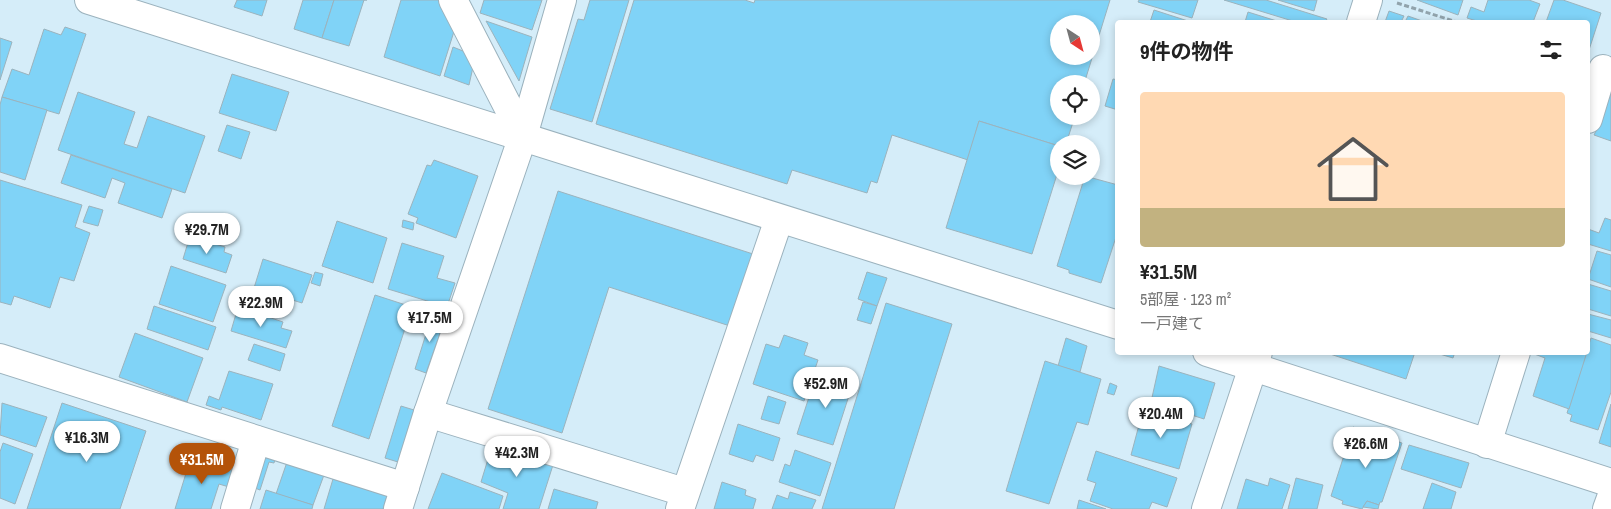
<!DOCTYPE html>
<html lang="ja">
<meta charset="utf-8">
<style>
:root{--surface:#fff;--page:#f2f2f2;--text:#222;--muted:#767676;--accent:#b45309}
body{margin:0;font-family:"Archivo Narrow","Noto Sans JP",sans-serif;background:var(--page);color:var(--text);height:100vh;display:flex;flex-direction:column;font-size:19px;white-space:nowrap}
*{box-sizing:border-box;margin:0}
p{font-size:16px;color:var(--muted)}
.icon{flex:none;width:28px;height:28px;fill:none;stroke:currentColor;stroke-width:2;stroke-linecap:round;stroke-linejoin:round}
.map{position:relative;flex:1;overflow:hidden}
.details{position:absolute;left:1115px;top:20px;width:475px;height:335px;display:flex;flex-direction:column;background:var(--surface);border-radius:5px;box-shadow:0 2px 8px #0003}
.details>*{flex:none}
.needle{width:32px;rotate:144deg}
.buttons{position:absolute;left:1050px;top:15px;display:grid;gap:10px}
.buttons a{display:grid;place-items:center;width:50px;height:50px;border-radius:50%;background:var(--surface);box-shadow:0 2px 8px #0003;font-size:25px}
.price{position:absolute;translate:-50% -42px;padding:0 11px;border-radius:18px;background:#fff;color:#222;font-size:16px;line-height:32px;filter:drop-shadow(0 1px 2px #0008)}
.price::after{content:'';position:absolute;left:50%;top:30px;width:15px;height:11px;margin-left:-8px;background:inherit;clip-path:polygon(0 0,100% 0,50% 100%)}
.price.selected{background:var(--accent);color:#fff}
ul{padding:0;list-style:none}
li{display:grid;align-content:center;gap:10px;height:265px;padding:0 25px}
li span{display:grid;place-items:center;height:155px;border-radius:5px;color:#555}
li>.icon{margin-inline-start:auto}
span .icon{width:90px;height:90px;fill:#fffc;stroke-width:1}
li b{font-size:21px}
h2{display:flex;justify-content:space-between;align-items:center;height:60px;padding:0 25px;font-size:21px}
.map>svg:first-child{display:block}
.building{fill:#80d3f7;stroke:#9bb3bd;fill-rule:evenodd}
.lines{fill:none;stroke-linecap:round;stroke-linejoin:round}
.minor-casing{stroke:#9bb2bd;stroke-width:30}
.path{stroke:#91a3ac;stroke-width:3;stroke-dasharray:5 2.5;stroke-linecap:butt}
.minor{stroke:#fff;stroke-width:28}
</style>
<div class="map">
<svg width="1611" height="509" viewBox="0 0 1611 509">
<rect width="100%" height="100%" fill="#d5edf9"/>
<g class="building">
<path d="M237,0H267L262,16L234,7Z"/>
<path d="M303,0H334L322,38L294,29Z"/>
<path d="M334,0H367H364L349,46L322,38Z"/>
<path d="M401,0H442L456,25L440,76L384,57Z"/>
<path d="M484,0H542L532,30L480,13Z"/>
<path d="M590,0H629L592,122L550,109L578,19L584,20Z"/>
<path d="M634,0H745L754,3L755,0H1110L1084,84H1059V116H1075L1066,144H1059V146L979,121L968,160L892,135L877,183L871,181L867,193L792,170L787,184L596,124ZM1059,24H1091V56H1059Z"/>
<path d="M1139,0H1198L1192,18L1138,2Z"/>
<path d="M1224,0H1266L1327,19L1325,22H1296Z"/>
<path d="M1278,0H1317L1314,11Z"/>
<path d="M1417,0H1463L1458,15Z"/>
<path d="M1488,0H1529L1540,4L1533,22H1480L1467,18L1471,7L1484,12Z"/>
<path d="M1554,0H1563L1601,13L1588,53V22H1546Z"/>
<path d="M1154,10L1191,22H1150Z"/>
<path d="M1389,11L1404,16L1401,22H1385Z"/>
<path d="M1248,12L1280,22H1245Z"/>
<path d="M1408,16L1425,22H1427H1405Z"/>
<path d="M486,21L532,37L519,81Z"/>
<path d="M65,27L86,34L59,114L2,97L12,69L29,75L44,29L61,35Z"/>
<path d="M0,38L12,42L0,80Z"/>
<path d="M453,47L468,53L473,67L469,85L444,76Z"/>
<path d="M232,74L289,92L276,131L219,113Z"/>
<path d="M1113,79L1118,80V110L1105,106Z"/>
<path d="M78,92L135,112L124,144L137,148L148,116L205,136L185,193L58,150Z"/>
<path d="M1611,93V141L1594,135L1596,131L1591,130L1602,97L1609,99Z"/>
<path d="M2,97L47,110L25,180L0,172V105Z"/>
<path d="M979,121L1059,146V168L1032,254L946,228Z"/>
<path d="M227,125L250,132L241,159L218,151Z"/>
<path d="M71,155L172,189L162,218L118,203L125,183L112,178L105,198L61,183Z"/>
<path d="M434,160L478,176L456,238L416,223L418,218L408,214L427,165L431,166Z"/>
<path d="M1085,176L1118,185V231L1101,283L1069,273V270L1057,266Z"/>
<path d="M0,180L82,205L75,227L90,233L74,281L60,277L50,308L14,296L11,305L0,302Z"/>
<path d="M558,191L753,254L730,326L609,287L562,433L488,409Z"/>
<path d="M89,206L103,210L98,226L83,222Z"/>
<path d="M1605,218L1611,220V251L1588,244V229L1599,233Z"/>
<path d="M403,220L414,223L413,230L402,227Z"/>
<path d="M337,221L387,238L373,283L322,266Z"/>
<path d="M190,236L225,247L224,252L232,255L226,273L183,259Z"/>
<path d="M402,243L444,256L437,278L455,283L447,307L388,289Z"/>
<path d="M1597,251L1611,255V287L1588,279Z"/>
<path d="M263,259L312,275L302,303L254,288Z"/>
<path d="M171,266L226,285L213,322L159,304Z"/>
<path d="M315,272L323,274L320,286L311,283Z"/>
<path d="M867,272L887,278L877,306L858,299Z"/>
<path d="M1588,284L1611,291V316L1588,309Z"/>
<path d="M375,295L412,307L369,439L332,426Z"/>
<path d="M863,302L877,306L871,324L857,320Z"/>
<path d="M886,303L952,324L894,509H822Z"/>
<path d="M154,306L216,327L208,350L147,329Z"/>
<path d="M238,307L283,322L281,328L292,331L286,348L231,331Z"/>
<path d="M1588,314L1611,320V338L1588,331Z"/>
<path d="M432,315L445,319L426,373L415,369Z"/>
<path d="M135,333L203,358L187,402L119,377Z"/>
<path d="M784,335L808,343L804,355L818,360L804,401L753,384L766,344L779,348Z"/>
<path d="M1066,338L1087,346L1080,372L1058,366Z"/>
<path d="M1591,338L1611,345V392L1598,430L1570,421L1572,415L1567,413Z"/>
<path d="M254,344L285,354L280,371L248,360Z"/>
<path d="M1324,352H1415L1406,379Z"/>
<path d="M1433,352H1455L1453,358Z"/>
<path d="M1529,352H1587L1569,409L1533,396L1545,358Z"/>
<path d="M1045,361L1101,379L1088,425L1077,422L1049,504L1006,491Z"/>
<path d="M1159,366L1215,383L1204,419L1151,402Z"/>
<path d="M229,371L273,384L261,420L222,407L221,410L206,405L209,396L219,400Z"/>
<path d="M826,371L854,380L833,445L797,434L811,391L815,392L819,380L823,381Z"/>
<path d="M1110,383L1117,386L1114,395L1107,393Z"/>
<path d="M768,396L786,402L779,424L761,419Z"/>
<path d="M2,403L47,417L36,447L0,435Z"/>
<path d="M62,403L146,431L120,509H27Z"/>
<path d="M1611,404V447L1599,443Z"/>
<path d="M401,406L414,410L398,462L385,458Z"/>
<path d="M1143,410L1192,424L1179,469L1131,455Z"/>
<path d="M738,424L780,438L773,461L756,455L753,462L729,454Z"/>
<path d="M1353,427L1402,443L1382,502H1380L1379,505L1367,501L1362,509L1342,504L1343,501L1331,496Z"/>
<path d="M3,443L33,454L15,504L0,498V452Z"/>
<path d="M1409,445L1469,463L1461,488L1401,469Z"/>
<path d="M492,446L553,465L539,509H503L508,493L481,482Z"/>
<path d="M795,450L831,463L820,496L779,482L785,464L790,466Z"/>
<path d="M1096,451L1177,478L1167,507L1152,502L1149,509H1113L1090,501L1096,483L1087,480Z"/>
<path d="M267,453L276,456L274,463L269,462L260,490L255,488Z"/>
<path d="M191,457L234,470L229,487L219,484L211,509H175Z"/>
<path d="M287,462L324,475L313,505L276,494Z"/>
<path d="M442,473L503,496L499,509H428Z"/>
<path d="M1270,478L1290,485L1282,509H1237L1246,479L1268,486Z"/>
<path d="M1296,478L1323,485L1317,509H1288Z"/>
<path d="M333,479L387,496L383,509H324Z"/>
<path d="M722,482L746,490L745,495L756,499L753,509H714Z"/>
<path d="M1432,483L1456,492L1451,509H1423Z"/>
<path d="M554,489L598,502L596,509H548Z"/>
<path d="M266,490L313,505L312,509H260Z"/>
<path d="M790,492L816,500L812,509H772L777,495L788,499Z"/>
<path d="M1079,500L1106,509H1077Z"/>
<path d="M1367,501L1379,505L1378,509L1363,507Z"/>
</g>
<g class="lines">
<g class="minor-casing">
<g id="minor">
<path d="M89,0L1118,325"/>
<path d="M453,0L523,136"/>
<path d="M1361,22L1368,0"/>
<path d="M1588,119L1603,69"/>
<path d="M1207,352L1611,483"/>
<path d="M0,358L405,487"/>
<path d="M428,413L684,492"/>
<path d="M1487,444L1516,352"/>
<path d="M235,509L256,440"/>
<path d="M398,509L428,413L523,136L562,0"/>
<path d="M680,509L779,219"/>
<path d="M1206,509L1258,352"/>
<path d="M1607,509L1611,498"/>
</g>
</g>
<path class="path" d="M1397,3L1457,22"/>
<use href="#minor" class="minor"/>
</g>
</svg>
<div class="buttons">
<a><svg class="needle" viewBox="-14 -14 28 28"><path d="M0-13l5 13h-10z" fill="#e53935"/><path d="M0 13l5-13h-10z" fill="#767676"/></svg></a>
<a><svg class="icon" aria-label="locate" viewBox="0 0 24 24"><circle cx="12" cy="12" r="6"/><path d="M12 2v4M12 18v4M2 12h4M18 12h4"/></svg></a>
<a><svg class="icon" aria-label="layers" viewBox="0 0 24 24"><path d="M12 4l9 5-9 5-9-5zM3 14l9 5 9-5"/></svg></a>
</div>
<b class="price" style="left:207px;top:255px">¥29.7M</b>
<b class="price" style="left:261px;top:328px">¥22.9M</b>
<b class="price" style="left:430px;top:343px">¥17.5M</b>
<b class="price" style="left:826px;top:409px">¥52.9M</b>
<b class="price" style="left:1161px;top:439px">¥20.4M</b>
<b class="price" style="left:87px;top:463px">¥16.3M</b>
<b class="price" style="left:1366px;top:469px">¥26.6M</b>
<b class="price" style="left:517px;top:478px">¥42.3M</b>
<b class="price selected" style="left:202px;top:485px">¥31.5M</b>
<section class="details">
<h2>9件の物件<svg class="icon" aria-label="filters" viewBox="0 0 24 24"><path d="M4 7h16M4 17h16"/><circle cx="9" cy="7" r="2"/><circle cx="15" cy="17" r="2"/></svg></h2>
<ul>
<li><span style="background:linear-gradient(#ffd9b3 75%,#c2b280 0)"><svg class="icon" aria-label="home" viewBox="0 0 24 24"><path d="M3 11l9-7 9 7M6 9v11h12V9"/></svg></span><div><b>¥31.5M</b><p>5部屋 · 123 m²</p><p>一戸建て</p></div></li>
</ul>
</section>
</div>
